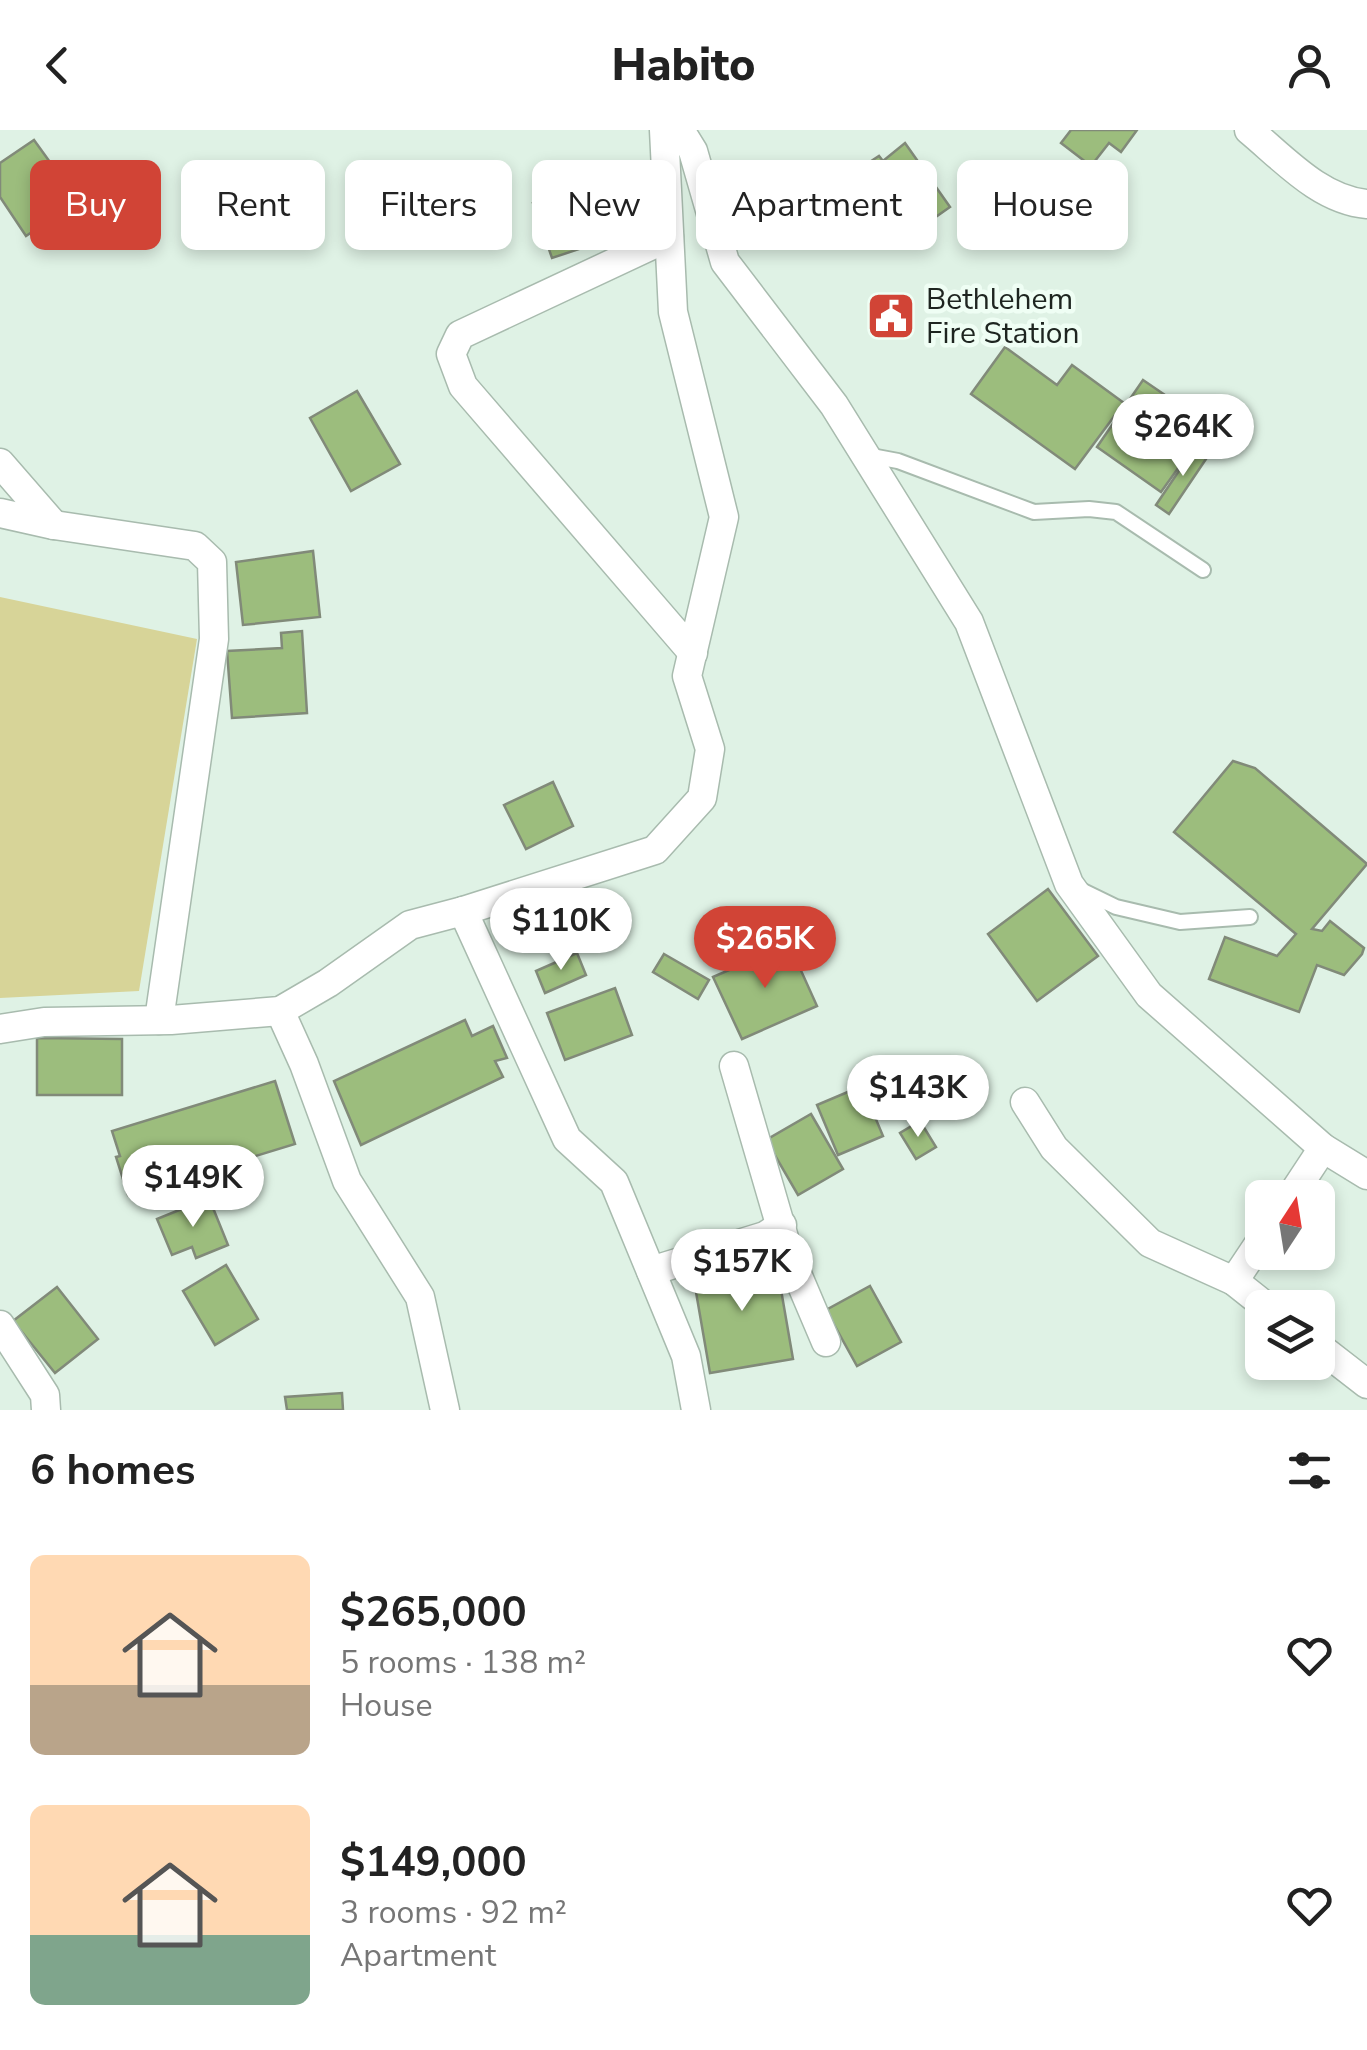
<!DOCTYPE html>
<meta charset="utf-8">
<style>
:root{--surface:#fff;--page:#f6f6f6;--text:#222;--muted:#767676;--accent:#d14436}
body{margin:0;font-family:"Nunito Sans",sans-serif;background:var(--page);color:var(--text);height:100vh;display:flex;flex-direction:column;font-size:38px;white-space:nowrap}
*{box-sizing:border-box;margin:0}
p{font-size:32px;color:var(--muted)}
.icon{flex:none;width:55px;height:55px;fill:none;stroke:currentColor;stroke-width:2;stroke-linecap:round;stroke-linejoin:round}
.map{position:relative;height:1280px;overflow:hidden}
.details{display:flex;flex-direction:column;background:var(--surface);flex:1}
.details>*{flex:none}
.hud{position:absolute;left:30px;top:30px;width:1308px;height:90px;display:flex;gap:20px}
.needle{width:65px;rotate:12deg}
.controls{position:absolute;left:1245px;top:1050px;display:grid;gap:20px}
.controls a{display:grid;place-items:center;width:90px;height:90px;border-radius:15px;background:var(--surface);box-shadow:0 5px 15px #0003;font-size:50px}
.price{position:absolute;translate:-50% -85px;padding:0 22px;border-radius:35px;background:#fff;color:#222;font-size:32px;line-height:65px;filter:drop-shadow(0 2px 5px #0008)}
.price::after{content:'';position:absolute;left:50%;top:60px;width:30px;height:22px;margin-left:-15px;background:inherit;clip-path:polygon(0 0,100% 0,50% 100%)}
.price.current{background:var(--accent);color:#fff}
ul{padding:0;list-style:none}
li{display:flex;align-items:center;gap:30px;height:250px;padding:0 30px}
li span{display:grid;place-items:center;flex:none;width:280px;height:200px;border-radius:15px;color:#555}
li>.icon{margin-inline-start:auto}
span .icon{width:120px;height:120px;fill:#fffc;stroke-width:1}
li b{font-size:42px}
h2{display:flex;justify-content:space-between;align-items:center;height:120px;padding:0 30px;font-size:42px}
.pill{padding:0 35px;border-radius:15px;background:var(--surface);box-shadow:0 5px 15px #0003;font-size:35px;line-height:90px}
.pill.current{background:var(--accent);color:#fff}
header{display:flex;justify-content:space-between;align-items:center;height:130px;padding:0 30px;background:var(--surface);font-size:45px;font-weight:800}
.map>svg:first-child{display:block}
.green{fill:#d7d498}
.building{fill:#9cbd7d;stroke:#818a79;stroke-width:2.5}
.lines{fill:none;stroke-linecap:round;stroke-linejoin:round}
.service-casing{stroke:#a8bbae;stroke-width:18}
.minor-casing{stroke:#a8bbae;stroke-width:31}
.service{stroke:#fff;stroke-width:14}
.minor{stroke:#fff;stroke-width:28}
.labels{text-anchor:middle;stroke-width:9;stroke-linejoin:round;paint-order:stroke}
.poi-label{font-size:30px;fill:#1e2520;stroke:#effef4;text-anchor:start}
</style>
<header><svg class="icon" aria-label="back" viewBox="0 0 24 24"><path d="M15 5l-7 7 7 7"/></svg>Habito<svg class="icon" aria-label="person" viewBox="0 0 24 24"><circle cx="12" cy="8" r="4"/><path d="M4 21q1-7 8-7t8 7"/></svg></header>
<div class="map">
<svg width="1367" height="1280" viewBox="0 0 1367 1280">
<rect width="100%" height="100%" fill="#dff2e5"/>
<path class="green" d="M0,467L197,509L139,861L0,868Z"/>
<g class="building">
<path d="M1071,0H1137L1121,22L1109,13L1091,36L1061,13Z"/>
<path d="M34,10L78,71L26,106L0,67V33Z"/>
<path d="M905,13L950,77L930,91L925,84L906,98L862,37L879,26L883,31Z"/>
<path d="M609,48L618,74L631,69L642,98L552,128L533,73Z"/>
<path d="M1005,217L1057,255L1072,235L1124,273L1075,339L971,264Z"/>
<path d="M1143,250L1209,295L1161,362L1097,317Z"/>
<path d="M357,261L400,334L351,361L310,288Z"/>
<path d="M1197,314L1210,323L1169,384L1156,375Z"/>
<path d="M313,421L320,487L243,495L236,432Z"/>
<path d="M302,501L307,583L232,588L227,521L282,518L281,503Z"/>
<path d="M1233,631L1255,638L1367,734L1312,799L1322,801L1330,791L1364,818L1362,824L1344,845L1317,835L1299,882L1209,849L1225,807L1277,826L1296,804L1174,702Z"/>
<path d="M553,652L573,696L526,719L504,675Z"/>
<path d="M1048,759L1098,826L1037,871L988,804Z"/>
<path d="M789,814L817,876L742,909L713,847Z"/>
<path d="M577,823L586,845L545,863L536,841Z"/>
<path d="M664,824L709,850L698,869L653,842Z"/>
<path d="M615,858L632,905L565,930L547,883Z"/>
<path d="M465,890L472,906L493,896L507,928L495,931L503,947L361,1015L334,951Z"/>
<path d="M37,908L122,909V965H37Z"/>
<path d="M275,951L295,1014L128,1065L116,1027L120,1026L112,1001Z"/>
<path d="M862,956L883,1006L838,1025L817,975Z"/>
<path d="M811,984L843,1039L798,1065L766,1010Z"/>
<path d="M920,991L936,1017L916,1029L900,1003Z"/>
<path d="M209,1068L228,1115L196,1128L192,1117L172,1125L157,1089Z"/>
<path d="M775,1125L793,1229L710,1243L692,1139Z"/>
<path d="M226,1135L258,1189L215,1215L183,1161Z"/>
<path d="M870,1156L901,1212L857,1236L826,1180Z"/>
<path d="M57,1157L98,1209L55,1243L13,1191Z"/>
<path d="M342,1263L343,1280H287L285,1267Z"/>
</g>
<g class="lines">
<g class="service-casing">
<g id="service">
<path d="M866,325L898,331L1034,382L1089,379L1116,382L1203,440"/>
<path d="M1079,759L1116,777L1180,792L1250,787"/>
</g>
</g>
<g class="minor-casing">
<g id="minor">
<path d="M680,0L693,21L725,132L834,275L969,492L1069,754L1149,865L1323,1018L1367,1045"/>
<path d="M1249,0C1284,29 1320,70 1367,74"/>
<path d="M669,107L460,205L451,224L463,256L693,523"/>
<path d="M0,333L54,395"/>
<path d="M0,383L54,395L195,416L212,432L214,509L159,890"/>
<path d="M463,781L567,1009L614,1052L686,1226L696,1280"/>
<path d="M280,881L304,934L347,1051L420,1167L445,1280"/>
<path d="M0,899L44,892L171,890L280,881L328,853L410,795L463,781L655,720L702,668L710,619L687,546L724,387L673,182L664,0"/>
<path d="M734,936L789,1125L826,1212"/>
<path d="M1025,972L1054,1018L1150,1113L1234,1151L1268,1178"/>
<path d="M1290,1068L1323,1018"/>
<path d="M651,1141L765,1106L782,1095"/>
<path d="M1234,1151L1262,1109"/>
<path d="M0,1195L45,1265L46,1280"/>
<path d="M1318,1216L1367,1254"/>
</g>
</g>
<use href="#service" class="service"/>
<use href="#minor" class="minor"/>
</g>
<defs>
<g id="civic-square" transform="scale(2.5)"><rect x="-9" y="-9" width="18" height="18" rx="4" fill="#d14436" stroke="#effef4"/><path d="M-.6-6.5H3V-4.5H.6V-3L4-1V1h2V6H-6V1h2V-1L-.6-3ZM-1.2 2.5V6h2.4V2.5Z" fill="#fff"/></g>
</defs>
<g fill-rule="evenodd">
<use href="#civic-square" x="891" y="186"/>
</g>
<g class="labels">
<g class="poi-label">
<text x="926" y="179">Bethlehem<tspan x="926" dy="34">Fire Station</tspan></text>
</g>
</g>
</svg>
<div class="controls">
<a><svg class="needle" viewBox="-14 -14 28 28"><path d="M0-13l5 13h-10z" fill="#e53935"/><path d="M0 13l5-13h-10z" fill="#767676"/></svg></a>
<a><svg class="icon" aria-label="layers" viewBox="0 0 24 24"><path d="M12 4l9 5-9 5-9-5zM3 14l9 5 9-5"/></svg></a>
</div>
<b class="price" style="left:1183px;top:349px">$264K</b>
<b class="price" style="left:561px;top:843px">$110K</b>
<b class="price current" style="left:765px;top:861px">$265K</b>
<b class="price" style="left:918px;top:1010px">$143K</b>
<b class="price" style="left:193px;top:1100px">$149K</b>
<b class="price" style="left:742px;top:1184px">$157K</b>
<div class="hud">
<a class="pill current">Buy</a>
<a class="pill">Rent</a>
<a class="pill">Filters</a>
<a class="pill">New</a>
<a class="pill">Apartment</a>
<a class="pill">House</a>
</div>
</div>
<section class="details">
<h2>6 homes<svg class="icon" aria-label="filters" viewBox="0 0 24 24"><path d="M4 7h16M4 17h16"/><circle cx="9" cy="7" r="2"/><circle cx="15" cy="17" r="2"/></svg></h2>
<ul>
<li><span style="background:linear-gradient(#ffd9b3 65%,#b9a48a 0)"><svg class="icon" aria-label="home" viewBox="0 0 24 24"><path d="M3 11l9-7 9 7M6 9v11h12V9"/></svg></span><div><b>$265,000</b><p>5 rooms · 138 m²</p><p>House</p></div><svg class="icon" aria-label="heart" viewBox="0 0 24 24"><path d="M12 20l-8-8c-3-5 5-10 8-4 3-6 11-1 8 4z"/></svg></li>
<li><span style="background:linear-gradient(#ffd9b3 65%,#7fa58c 0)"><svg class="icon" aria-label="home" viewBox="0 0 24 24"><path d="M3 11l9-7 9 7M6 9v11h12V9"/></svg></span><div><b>$149,000</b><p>3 rooms · 92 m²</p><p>Apartment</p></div><svg class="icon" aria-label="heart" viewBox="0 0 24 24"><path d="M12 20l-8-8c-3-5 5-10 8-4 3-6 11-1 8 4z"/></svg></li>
</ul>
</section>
